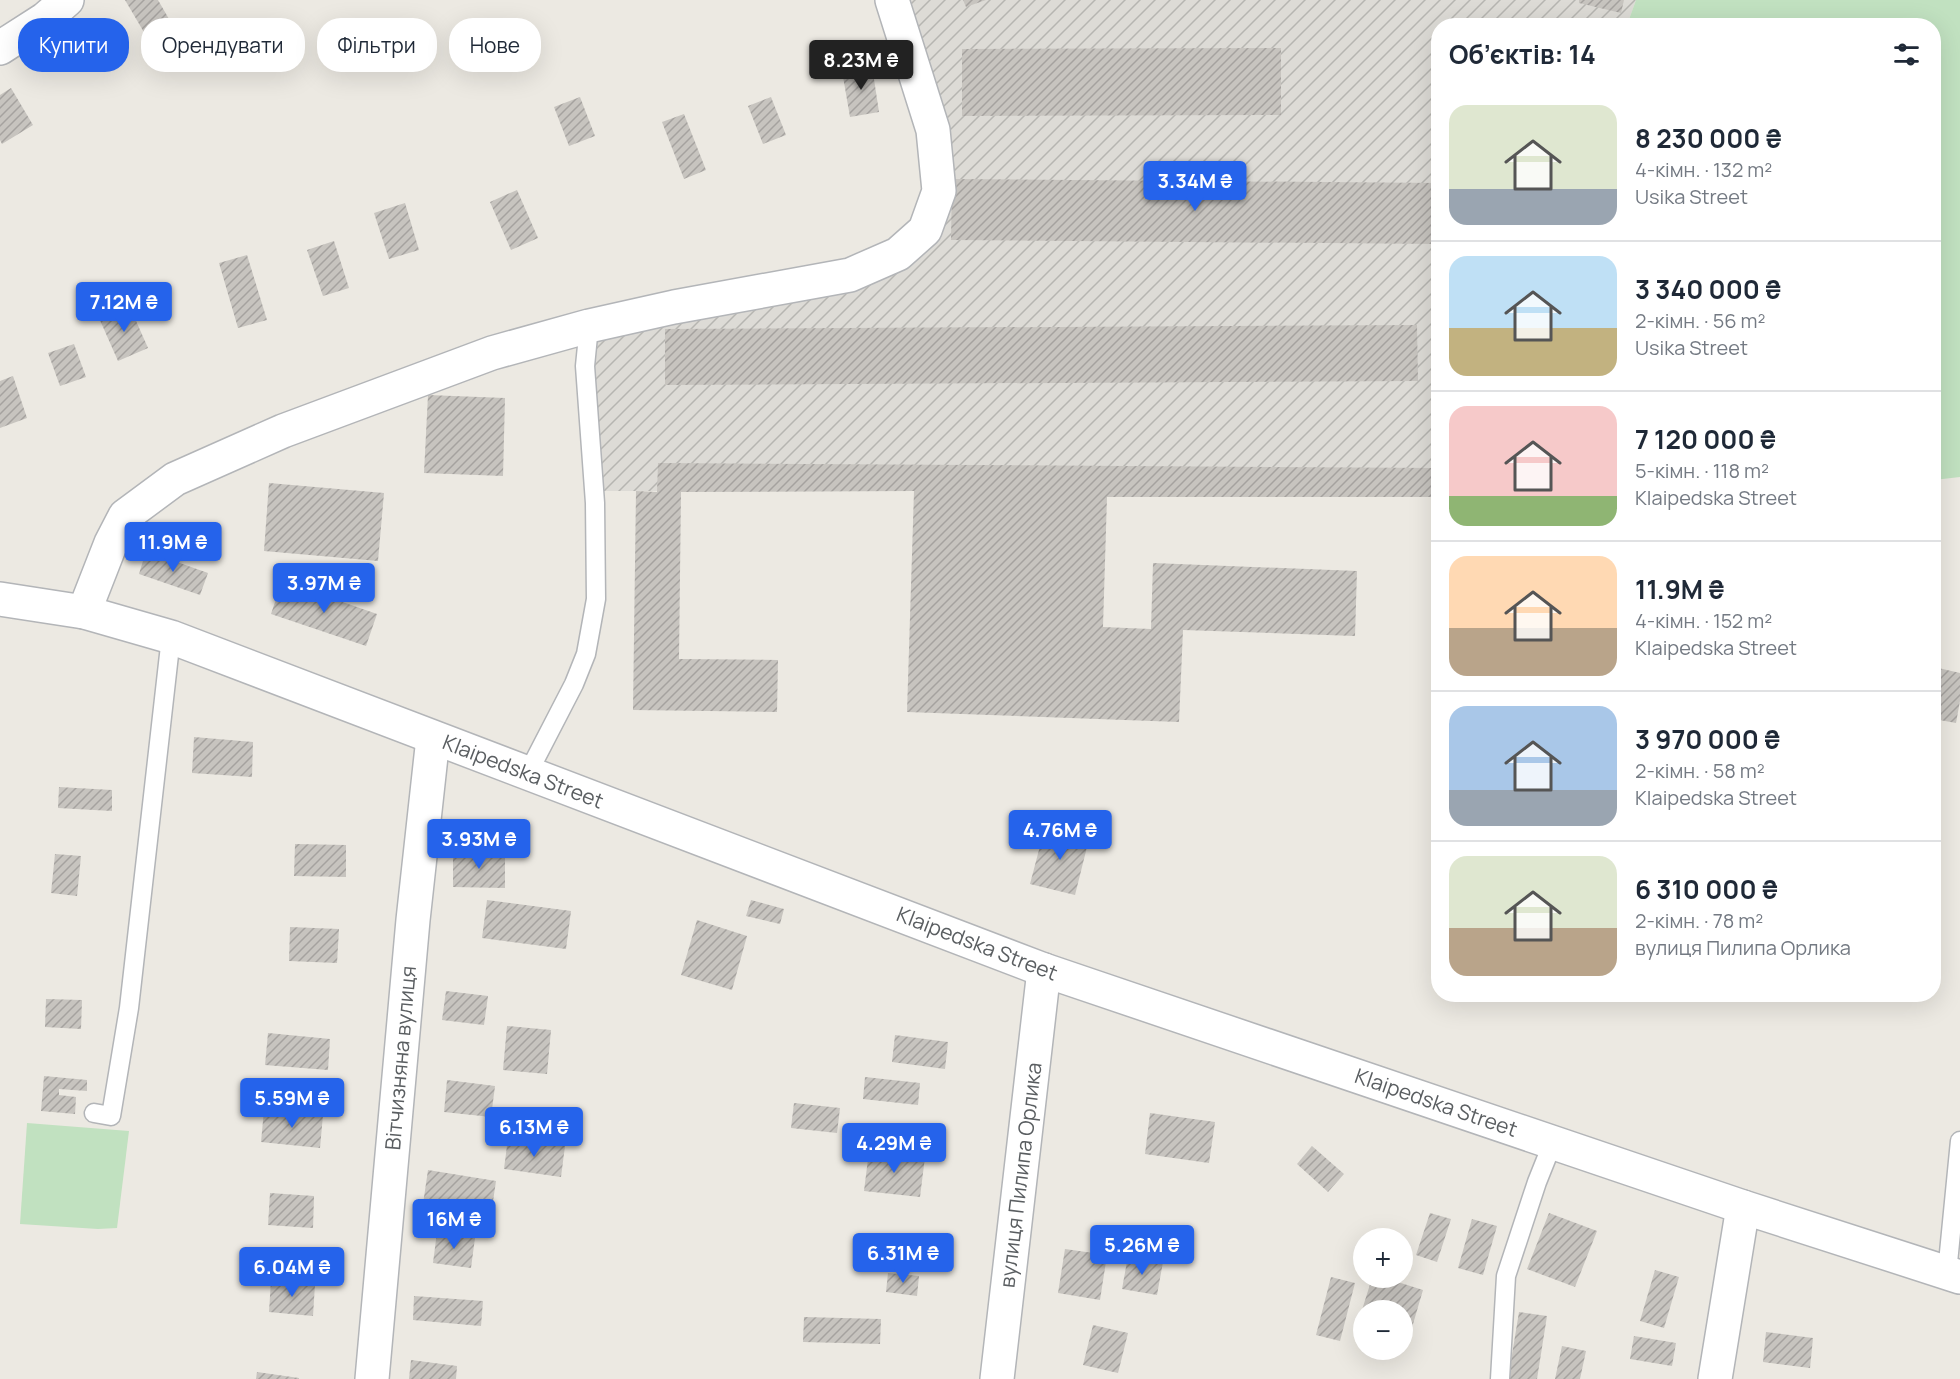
<!DOCTYPE html>
<html lang="uk">
<meta charset="utf-8">
<style>
:root{--surface:#fff;--page:#f2f2f3;--text:#1f2937;--muted:#747a83;--line:#e0e1e3;--accent:#2563eb}
body{margin:0;font-family:Manrope,sans-serif;background:var(--page);color:var(--text);height:100vh;display:flex;flex-direction:column;font-size:22px;white-space:nowrap}
*{box-sizing:border-box;margin:0}
p{font-size:20px;color:var(--muted)}
.icon{flex:none;width:33px;height:33px;fill:none;stroke:currentColor;stroke-width:2;stroke-linecap:round;stroke-linejoin:round}
.map{position:relative;flex:1;overflow:hidden}
.drawer{position:absolute;left:1431px;top:18px;width:510px;height:984px;display:flex;flex-direction:column;background:var(--surface);border-radius:24px;box-shadow:0 6px 24px #0002}
.drawer>*{flex:none}
.top-card{position:absolute;left:18px;top:18px;width:570px;height:54px;display:flex;gap:12px}
.buttons{position:absolute;left:1353px;top:1228px;display:grid;gap:12px}
.buttons a{display:grid;place-items:center;width:60px;height:60px;border-radius:50%;background:var(--surface);box-shadow:0 6px 24px #0002;font-size:30px}
.price{position:absolute;translate:-50% -51px;padding:0 14px;border-radius:6px;background:var(--accent);color:#fff;font-size:20px;line-height:39px;filter:drop-shadow(0 2px 3px #0008)}
.price::after{content:'';position:absolute;left:50%;top:36px;width:18px;height:14px;margin-left:-9px;background:inherit;clip-path:polygon(0 0,100% 0,50% 100%)}
.price.on{background:#222;color:#fff}
ul{padding:0;list-style:none}
li{display:flex;align-items:center;gap:18px;height:150px;padding:0 18px}
li+li{border-top:2px solid var(--line)}
li span{display:grid;place-items:center;flex:none;width:168px;height:120px;border-radius:18px;color:#555}
li>.icon{margin-inline-start:auto}
span .icon{width:72px;height:72px;fill:#fffc;stroke-width:1}
li b{font-size:26px}
h2{display:flex;justify-content:space-between;align-items:center;height:72px;padding:0 18px;font-size:26px}
.chip{padding:0 21px;border-radius:24px;background:var(--surface);box-shadow:0 6px 24px #0002;font-size:21px;line-height:54px}
.chip.on{background:var(--accent);color:#fff}
.map>svg:first-child{display:block}
.industrial{fill:url(#industrial-furrows)}
.grass{fill:#c1e1c0}
.building{fill:url(#building-hatch)}
.lines{fill:none;stroke-linecap:round;stroke-linejoin:round}
.lane-casing{stroke:#b3b5b8;stroke-width:21}
.street-casing{stroke:#b3b5b8;stroke-width:36}
.lane{stroke:#fff;stroke-width:18}
.street{stroke:#fff;stroke-width:33}
.labels{text-anchor:middle;stroke-width:4.5;stroke-linejoin:round;paint-order:stroke}
.street-label{font-size:21px;fill:#5a5e61;stroke:#fff}
</style>
<div class="map">
<svg width="1960" height="1379" viewBox="0 0 1960 1379">
<defs>
<pattern id="industrial-furrows" width="10" height="10" patternUnits="userSpaceOnUse" patternTransform="scale(1.5)"><rect width="10" height="10" fill="#dddbd6"/><path d="M-1 1l2-2M0 10L10 0M9 11l2-2" fill="none" stroke="#b6b5b1"/></pattern>
<pattern id="building-hatch" width="6" height="6" patternUnits="userSpaceOnUse" patternTransform="scale(1.5)"><rect width="6" height="6" fill="#c7c4bf"/><path d="M-1 1l2-2M0 6l6-6M5 7l2-2" fill="none" stroke="#a5a29f"/></pattern>
</defs>
<rect width="100%" height="100%" fill="#ece9e2"/>
<path class="industrial" d="M892,0H1636L1627,25L1438,26V497H1107L914,491H588L590,328L890,274L913,263L927,248L936,232Z"/>
<g class="grass">
<path d="M1636,0H1960V477L1934,480V26L1627,25Z"/>
<path d="M27,1123L129,1131L117,1228L98,1229L20,1224Z"/>
</g>
<g class="building">
<path d="M125,0H158L169,19L145,34Z"/>
<path d="M963,0H986L966,7Z"/>
<path d="M1579,0H1624L1621,13L1579,3Z"/>
<path d="M1281,48V115L962,116V49Z"/>
<path d="M872,66L879,112L850,117L842,71Z"/>
<path d="M11,88L33,125L2,144L0,140V95Z"/>
<path d="M580,97L595,136L569,146L554,107Z"/>
<path d="M771,97L786,135L763,144L748,106Z"/>
<path d="M684,114L706,170L684,179L662,122Z"/>
<path d="M952,179L1438,183V244L951,240Z"/>
<path d="M517,190L538,238L511,250L490,202Z"/>
<path d="M405,203L419,250L389,259L374,213Z"/>
<path d="M334,241L349,288L323,296L307,250Z"/>
<path d="M247,255L267,320L238,328L219,263Z"/>
<path d="M129,305L148,348L118,361L99,318Z"/>
<path d="M1417,325L1418,381L665,385V329Z"/>
<path d="M74,344L86,377L60,386L48,353Z"/>
<path d="M13,376L27,418L0,428V381Z"/>
<path d="M428,395L505,398L503,476L424,473Z"/>
<path d="M658,463L1438,468V497H1107L1103,627L1151,629L1153,563L1357,571L1355,636L1183,630L1179,722L907,712L914,491L681,492L679,659L778,660L777,712L633,710L636,491L657,492Z"/>
<path d="M269,483L384,493L378,561L264,551Z"/>
<path d="M146,551L208,573L200,595L139,574Z"/>
<path d="M282,581L377,614L366,646L271,614Z"/>
<path d="M1934,667L1960,673V701L1956,723L1934,719Z"/>
<path d="M194,737L253,742L252,777L192,773Z"/>
<path d="M59,787L112,790V811L58,808Z"/>
<path d="M1045,827L1089,839L1075,895L1030,884Z"/>
<path d="M295,844L346,845V877L294,876Z"/>
<path d="M453,851L505,852V888L453,887Z"/>
<path d="M55,854L81,856L77,896L51,893Z"/>
<path d="M487,900L571,911L566,949L482,938Z"/>
<path d="M751,900L784,909L780,924L746,916Z"/>
<path d="M697,920L747,936L732,990L681,975Z"/>
<path d="M290,927L339,929L337,963L289,961Z"/>
<path d="M446,991L488,996L484,1025L442,1020Z"/>
<path d="M46,999L82,1000L81,1029L45,1027Z"/>
<path d="M507,1026L551,1030L547,1074L503,1070Z"/>
<path d="M268,1033L330,1039L328,1070L265,1065Z"/>
<path d="M895,1035L948,1042L945,1069L892,1062Z"/>
<path d="M44,1076L87,1080V1091L59,1089V1095L76,1097L75,1114L41,1111Z"/>
<path d="M865,1077L920,1083L918,1105L863,1099Z"/>
<path d="M447,1080L495,1086L491,1117L444,1112Z"/>
<path d="M794,1103L840,1108L837,1133L791,1128Z"/>
<path d="M264,1110L323,1115L320,1148L261,1142Z"/>
<path d="M1150,1113L1215,1122L1209,1163L1145,1154Z"/>
<path d="M508,1138L565,1146L561,1177L504,1169Z"/>
<path d="M1312,1146L1344,1174L1328,1192L1297,1164Z"/>
<path d="M869,1151L925,1157L920,1197L864,1191Z"/>
<path d="M428,1170L496,1181L491,1215L423,1204Z"/>
<path d="M270,1193L314,1196L313,1228L268,1225Z"/>
<path d="M1430,1213L1451,1219L1437,1262L1416,1255Z"/>
<path d="M1549,1213L1597,1231L1575,1287L1527,1269Z"/>
<path d="M1472,1219L1497,1226L1483,1275L1458,1268Z"/>
<path d="M437,1232L475,1238L471,1268L433,1263Z"/>
<path d="M868,1238L916,1243L913,1269L866,1263Z"/>
<path d="M1065,1249L1107,1255L1100,1300L1058,1293Z"/>
<path d="M1128,1256L1163,1262L1157,1295L1122,1289Z"/>
<path d="M1655,1270L1679,1277L1664,1328L1640,1321Z"/>
<path d="M888,1273L919,1276L917,1296L886,1292Z"/>
<path d="M1331,1277L1355,1283L1340,1341L1316,1335Z"/>
<path d="M1372,1278H1385L1423,1290L1408,1341L1402,1339V1311H1364V1328L1357,1326Z"/>
<path d="M271,1280L315,1284L313,1316L269,1312Z"/>
<path d="M414,1296L483,1301L481,1326L413,1320Z"/>
<path d="M1519,1312L1547,1316L1537,1379H1508Z"/>
<path d="M804,1317L881,1319L880,1344L803,1342Z"/>
<path d="M1093,1325L1128,1333L1118,1373L1083,1365Z"/>
<path d="M1766,1332L1813,1338L1810,1368L1763,1362Z"/>
<path d="M1634,1336L1676,1343L1672,1366L1630,1359Z"/>
<path d="M1562,1346L1586,1351L1580,1379H1555Z"/>
<path d="M411,1360L457,1366L456,1379H409Z"/>
<path d="M257,1372L299,1378V1379H256Z"/>
</g>
<g class="lines">
<g class="lane-casing">
<g id="lane">
<path d="M528,773L574,684L586,654L596,599L595,503L585,366L589,326"/>
<path d="M94,1113L111,1116L129,1008L171,637"/>
<path d="M1947,1273L1960,1141"/>
<path d="M1500,1379L1506,1276L1537,1182L1553,1142"/>
</g>
</g>
<g class="street-casing">
<g id="street">
<path d="M0,48L45,19L67,0"/>
<path d="M0,599L84,612L171,637L1044,970L1743,1207L1960,1277"/>
<path d="M84,612L111,543L125,516L175,479L283,431L492,353L589,326L674,307L850,275L898,254L925,230L939,191L933,130L892,0"/>
<path d="M372,1379L413,920L433,738"/>
<path d="M997,1379L1044,970"/>
<path d="M1715,1379L1743,1207"/>
</g>
</g>
<use href="#lane" class="lane"/>
<use href="#street" class="street"/>
</g>
<g class="labels">
<g class="street-label">
<text transform="translate(523 772) rotate(21)" y="7">Klaipedska Street</text>
<text transform="translate(977 944) rotate(21)" y="7">Klaipedska Street</text>
<text transform="translate(401 1058) rotate(-85)" y="7">Вітчизняна вулиця</text>
<text transform="translate(1436 1103) rotate(19)" y="7">Klaipedska Street</text>
<text transform="translate(1021 1175) rotate(-83)" y="7">вулиця Пилипа Орлика</text>
</g>
</g>
</svg>
<div class="buttons">
<a>+</a>
<a>−</a>
</div>
<b class="price on" style="left:861px;top:91px">8.23M ₴</b>
<b class="price" style="left:1195px;top:212px">3.34M ₴</b>
<b class="price" style="left:124px;top:333px">7.12M ₴</b>
<b class="price" style="left:173px;top:573px">11.9M ₴</b>
<b class="price" style="left:324px;top:614px">3.97M ₴</b>
<b class="price" style="left:1060px;top:861px">4.76M ₴</b>
<b class="price" style="left:479px;top:870px">3.93M ₴</b>
<b class="price" style="left:292px;top:1129px">5.59M ₴</b>
<b class="price" style="left:534px;top:1158px">6.13M ₴</b>
<b class="price" style="left:894px;top:1174px">4.29M ₴</b>
<b class="price" style="left:454px;top:1250px">16M ₴</b>
<b class="price" style="left:1142px;top:1276px">5.26M ₴</b>
<b class="price" style="left:903px;top:1284px">6.31M ₴</b>
<b class="price" style="left:292px;top:1298px">6.04M ₴</b>
<div class="top-card">
<a class="chip on">Купити</a>
<a class="chip">Орендувати</a>
<a class="chip">Фільтри</a>
<a class="chip">Нове</a>
</div>
<section class="drawer">
<h2>Об’єктів: 14<svg class="icon" aria-label="filters" viewBox="0 0 24 24"><path d="M4 7h16M4 17h16"/><circle cx="9" cy="7" r="2"/><circle cx="15" cy="17" r="2"/></svg></h2>
<ul>
<li><span style="background:linear-gradient(#dfe7d0 70%,#9aa5b1 0)"><svg class="icon" aria-label="home" viewBox="0 0 24 24"><path d="M3 11l9-7 9 7M6 9v11h12V9"/></svg></span><div><b>8 230 000 ₴</b><p>4-кімн. · 132 m²</p><p>Usika Street</p></div></li>
<li><span style="background:linear-gradient(#bfe0f5 60%,#c2b280 0)"><svg class="icon" aria-label="home" viewBox="0 0 24 24"><path d="M3 11l9-7 9 7M6 9v11h12V9"/></svg></span><div><b>3 340 000 ₴</b><p>2-кімн. · 56 m²</p><p>Usika Street</p></div></li>
<li><span style="background:linear-gradient(#f6c9c9 75%,#8fb573 0)"><svg class="icon" aria-label="home" viewBox="0 0 24 24"><path d="M3 11l9-7 9 7M6 9v11h12V9"/></svg></span><div><b>7 120 000 ₴</b><p>5-кімн. · 118 m²</p><p>Klaipedska Street</p></div></li>
<li><span style="background:linear-gradient(#ffd9b3 60%,#b9a48a 0)"><svg class="icon" aria-label="home" viewBox="0 0 24 24"><path d="M3 11l9-7 9 7M6 9v11h12V9"/></svg></span><div><b>11.9M ₴</b><p>4-кімн. · 152 m²</p><p>Klaipedska Street</p></div></li>
<li><span style="background:linear-gradient(#a9c7e8 70%,#9aa5b1 0)"><svg class="icon" aria-label="home" viewBox="0 0 24 24"><path d="M3 11l9-7 9 7M6 9v11h12V9"/></svg></span><div><b>3 970 000 ₴</b><p>2-кімн. · 58 m²</p><p>Klaipedska Street</p></div></li>
<li><span style="background:linear-gradient(#dfe7d0 60%,#b9a48a 0)"><svg class="icon" aria-label="home" viewBox="0 0 24 24"><path d="M3 11l9-7 9 7M6 9v11h12V9"/></svg></span><div><b>6 310 000 ₴</b><p>2-кімн. · 78 m²</p><p>вулиця Пилипа Орлика</p></div></li>
</ul>
</section>
</div>
